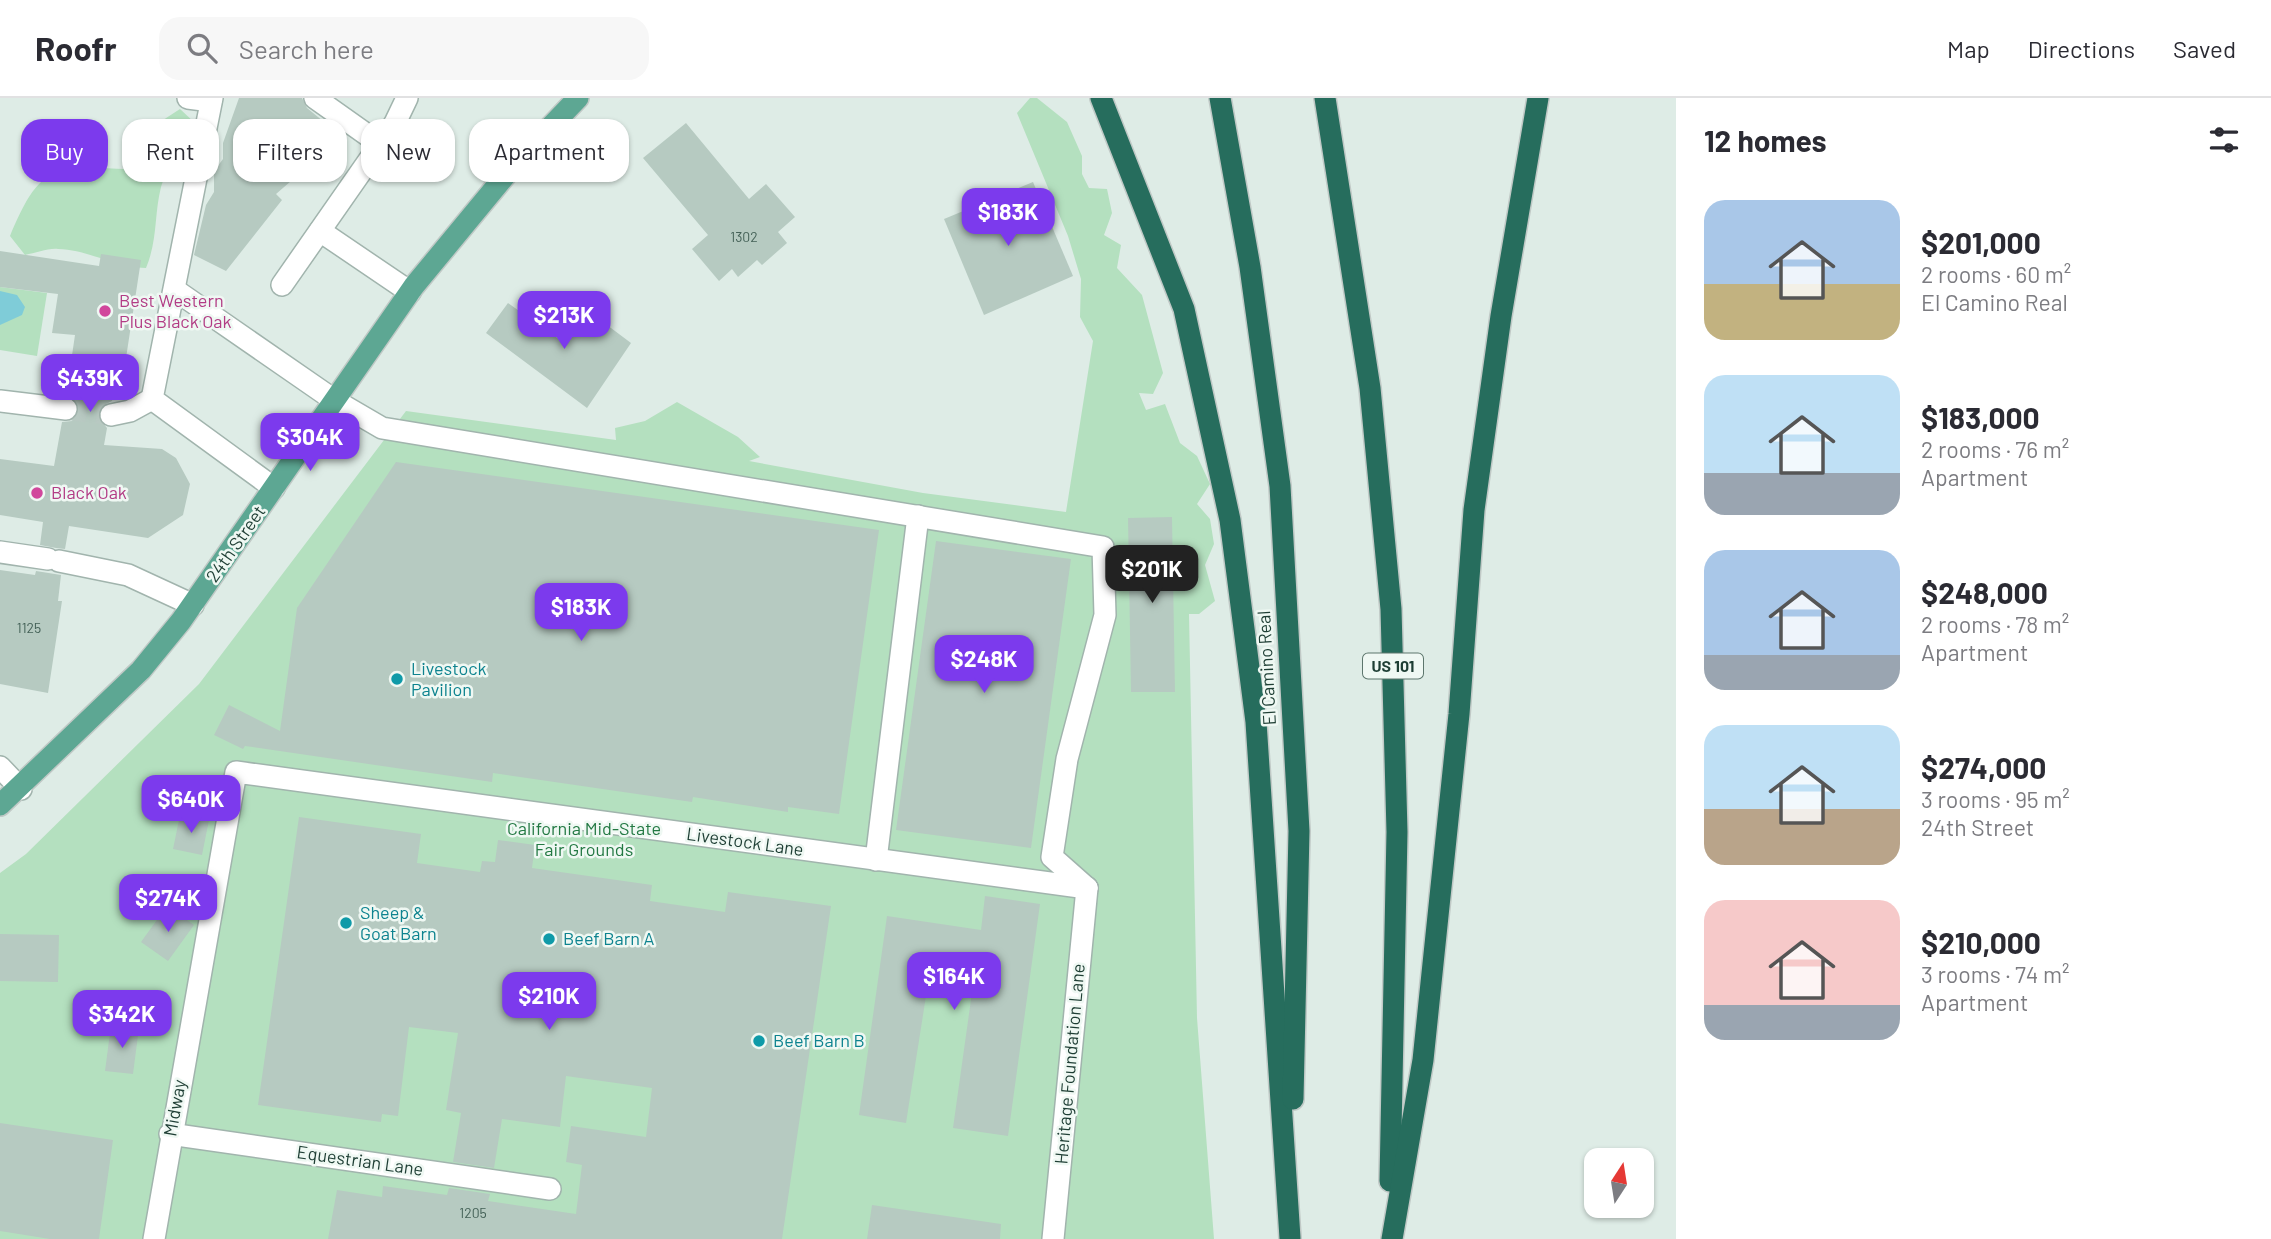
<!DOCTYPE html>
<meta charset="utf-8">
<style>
:root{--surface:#fff;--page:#f7f7f7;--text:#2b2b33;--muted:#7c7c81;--line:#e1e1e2;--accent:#7c3aed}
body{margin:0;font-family:Barlow,sans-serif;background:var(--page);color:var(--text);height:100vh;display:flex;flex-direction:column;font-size:26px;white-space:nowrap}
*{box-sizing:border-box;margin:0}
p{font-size:23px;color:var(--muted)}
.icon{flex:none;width:38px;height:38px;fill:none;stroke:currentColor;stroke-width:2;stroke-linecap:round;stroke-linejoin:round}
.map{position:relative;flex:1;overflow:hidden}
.side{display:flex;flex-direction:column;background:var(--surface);width:595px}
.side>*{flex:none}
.guide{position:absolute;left:21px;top:21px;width:665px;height:63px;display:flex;gap:14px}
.needle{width:46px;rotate:12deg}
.controls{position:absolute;left:1584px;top:1050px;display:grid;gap:14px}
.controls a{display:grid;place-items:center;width:70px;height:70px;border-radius:14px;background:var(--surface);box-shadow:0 2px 5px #0004;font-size:35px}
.price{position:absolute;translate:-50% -60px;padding:0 16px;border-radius:14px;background:var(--accent);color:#fff;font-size:23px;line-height:46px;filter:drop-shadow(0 2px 4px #0008)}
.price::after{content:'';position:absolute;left:50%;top:42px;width:21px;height:16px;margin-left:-10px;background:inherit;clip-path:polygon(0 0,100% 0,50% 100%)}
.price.on{background:#222;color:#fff}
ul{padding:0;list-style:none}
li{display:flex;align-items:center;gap:21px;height:175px;padding:0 28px}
li span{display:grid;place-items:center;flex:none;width:196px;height:140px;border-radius:21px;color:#555}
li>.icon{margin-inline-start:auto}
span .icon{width:84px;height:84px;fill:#fffc;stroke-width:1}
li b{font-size:30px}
h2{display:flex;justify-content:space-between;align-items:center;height:84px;padding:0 28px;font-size:30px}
.chip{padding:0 24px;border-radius:21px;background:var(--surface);box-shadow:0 2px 5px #0004;font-size:24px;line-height:63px}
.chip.on{background:var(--accent);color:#fff}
header{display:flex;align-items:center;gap:42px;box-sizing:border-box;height:98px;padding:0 35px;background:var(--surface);border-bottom:2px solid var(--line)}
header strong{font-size:33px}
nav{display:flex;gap:38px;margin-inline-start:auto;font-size:24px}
.search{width:490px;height:63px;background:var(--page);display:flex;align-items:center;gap:18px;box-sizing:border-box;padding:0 24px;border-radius:21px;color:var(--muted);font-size:26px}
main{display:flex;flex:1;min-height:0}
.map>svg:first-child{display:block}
.green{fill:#b4e0bf}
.water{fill:#7fccd8}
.building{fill:#b6cac1}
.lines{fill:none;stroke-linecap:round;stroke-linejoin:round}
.minor-tunnel{stroke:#b8c9c2;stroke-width:21;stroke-dasharray:21 10;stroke-linecap:butt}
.minor-casing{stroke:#a1b4ad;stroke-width:24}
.major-casing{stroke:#c0c9c6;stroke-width:24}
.highway-casing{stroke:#c0c9c6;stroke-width:24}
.minor{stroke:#fff;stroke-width:21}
.major{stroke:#5da793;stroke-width:21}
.highway{stroke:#266d5d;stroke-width:21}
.hotel-dot{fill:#d1479c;stroke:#eff8f3;stroke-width:2.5}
.culture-dot{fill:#0f9aa8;stroke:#eff8f3;stroke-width:2.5}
.labels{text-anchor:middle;stroke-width:5;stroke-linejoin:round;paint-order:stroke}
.number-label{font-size:14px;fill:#446157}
.shield{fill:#eff8f3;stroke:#5d766d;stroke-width:2}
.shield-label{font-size:16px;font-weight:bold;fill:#1e3e34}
.hotel-label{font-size:18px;fill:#b23c85;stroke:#eff8f3;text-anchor:start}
.street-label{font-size:18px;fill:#1e3e34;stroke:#eff8f3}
.culture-label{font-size:18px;fill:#0d838f;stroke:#eff8f3;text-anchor:start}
.park-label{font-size:18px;fill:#237943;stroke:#eff8f3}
</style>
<header>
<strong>Roofr</strong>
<div class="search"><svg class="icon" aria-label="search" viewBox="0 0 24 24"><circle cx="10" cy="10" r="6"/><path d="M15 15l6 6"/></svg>Search here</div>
<nav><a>Map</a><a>Directions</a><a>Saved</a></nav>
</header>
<main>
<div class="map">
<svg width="1676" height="1141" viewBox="0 0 1676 1141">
<rect width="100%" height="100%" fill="#deece6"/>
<g class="green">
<path d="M1030,0H1037L1067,24L1082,58V76L1089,90L1107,91L1112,115L1104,137L1121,147L1117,170L1142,197L1163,275L1153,296L1139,295L1146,312L1165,306L1180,345L1197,358L1210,386L1197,406L1210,421L1214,446L1205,467L1215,503L1199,516H1189L1197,920L1214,1141H0V775L26,756L199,586L406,313L616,342L615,330L645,323L677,304L738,339L760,359L749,363L923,395L1066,414L1093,243L1080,219L1081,181L1068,138L1017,15Z"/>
<path d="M180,11L196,26C182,45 168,65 161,89C154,117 158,141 146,170C113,169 90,152 58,151C48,150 36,155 25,157L10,138C40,66 53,68 127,71L160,24Z"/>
<path d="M0,189L47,195L37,258L0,252Z"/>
</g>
<path class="water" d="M0,193L17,197L25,209L22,217L0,227Z"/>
<g class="building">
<path d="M239,0H302L307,10L329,28L294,72L298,77L276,96L282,102L226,173L194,157L206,107L214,94V73L223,61V45Z"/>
<path d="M686,25L749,101L766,86L795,119L778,134L787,145L762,167L757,162L738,179L732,171L719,183L692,151L708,137L643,60Z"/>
<path d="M1033,84L1073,178L984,217L944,121Z"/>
<path d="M0,153L99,168L101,156L141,162L126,260L119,261L112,303L102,308L98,319L107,330L104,347L162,351L176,360L190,386L183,417L148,440L69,428L65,451L56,450L40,447L43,424L0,417V361L54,368L62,324L72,323L79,312L74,301L66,298L75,237L52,235L58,196L0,189Z"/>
<path d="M508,205L564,245L587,212L631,245L587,310L486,235Z"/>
<path d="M396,364L879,432L839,716L788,709V714L693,699L692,704L493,675L492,684L245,648L243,651L214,637L229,607L280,633L297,510Z"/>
<path d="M1172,419L1175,594H1131L1128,420Z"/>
<path d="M936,443L1071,461L1031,750L896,732Z"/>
<path d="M0,472L35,477L36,473L61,477L58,503H62L48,595L0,586Z"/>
<path d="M180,717L209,722L202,757L173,751Z"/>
<path d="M299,719L421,736L417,765L480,774L482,763L495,764L498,742L535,747L532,770L652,787L650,803L725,814L728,794L831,808L782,1141H328L337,1092L382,1099L383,1088L447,1097L449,1090L490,1096L488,1103L576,1116L582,1067L566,1064L571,1028L646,1039L652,990L566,978L560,1029L502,1021L494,1070L453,1064L461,1015L446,1012L458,935L409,929L398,1018L382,1016L381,1024L258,1007Z"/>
<path d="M985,798L1040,806L1008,1038L953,1030L976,866L932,860L906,1025L859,1017L887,818L981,832Z"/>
<path d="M167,808L194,827L168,863L141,844Z"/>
<path d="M0,836L59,837L58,884L0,883Z"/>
<path d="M111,927L139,930L133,976L105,973Z"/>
<path d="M0,1025L113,1042L99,1141H50L0,1133Z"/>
<path d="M872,1107L1001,1126L1000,1141H867Z"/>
</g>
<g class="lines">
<path class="minor-tunnel" d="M66,311L111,317"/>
<g class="minor-casing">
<g id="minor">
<path d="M188,0L211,3"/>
<path d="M212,0L152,301L274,390"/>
<path d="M315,0L380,46"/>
<path d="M320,133L410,194"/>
<path d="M282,187L395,25L407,0"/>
<path d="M175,192L334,302L382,330L1103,449L1105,517L1067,661L1052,759L1087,790"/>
<path d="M0,303L66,311"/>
<path d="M111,317L130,313L152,301"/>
<path d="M0,454L48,461"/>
<path d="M59,463L128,477L193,507"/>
<path d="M0,669L21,691"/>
<path d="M876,762L918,418"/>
<path d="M170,1036L550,1091"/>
<path d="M154,1141L236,674L1087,790"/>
<path d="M1053,1141L1087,790"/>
</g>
</g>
<g class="major-casing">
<path id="major" d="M0,707L141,572L181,523L414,188L514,67L578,0"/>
</g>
<g class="highway-casing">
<g id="highway">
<path d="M1101,0L1184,211L1230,422L1256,624L1290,1140"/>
<path d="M1220,0L1250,169L1280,388L1299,733L1293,1001"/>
<path d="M1325,0L1370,290L1391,511L1397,734L1390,1083"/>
<path d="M1392,1141L1423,962L1459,616L1474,412L1501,218L1538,0"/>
</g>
</g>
<use href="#minor" class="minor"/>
<use href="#major" class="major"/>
<use href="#highway" class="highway"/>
</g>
<g class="hotel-dot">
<circle cx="105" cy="213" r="7"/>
<circle cx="37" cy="395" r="7"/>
</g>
<g class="culture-dot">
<circle cx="397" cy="581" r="7"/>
<circle cx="346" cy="825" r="7"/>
<circle cx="549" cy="841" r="7"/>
<circle cx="759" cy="943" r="7"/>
</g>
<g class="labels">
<g class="number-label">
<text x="744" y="144">1302</text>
<text x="29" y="535">1125</text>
<text x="473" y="1120">1205</text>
</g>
<rect class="shield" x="1363" y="555.5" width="60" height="25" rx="5"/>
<g class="shield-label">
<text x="1393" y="574">US 101</text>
</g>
<g class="hotel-label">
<text x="119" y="209">Best Western<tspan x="119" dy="21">Plus Black Oak</tspan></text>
<text x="51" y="401">Black Oak</text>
</g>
<g class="street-label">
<text transform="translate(236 446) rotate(-55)" y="6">24th Street</text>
<text transform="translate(1267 570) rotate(-93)" y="6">El Camino Real</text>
<text transform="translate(745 744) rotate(8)" y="6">Livestock Lane</text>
<text transform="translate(1070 966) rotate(-85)" y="6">Heritage Foundation Lane</text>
<text transform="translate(175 1010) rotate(-80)" y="6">Midway</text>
<text transform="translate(360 1063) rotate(8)" y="6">Equestrian Lane</text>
</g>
<g class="culture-label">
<text x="411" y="577">Livestock<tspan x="411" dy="21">Pavilion</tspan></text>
<text x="360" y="821">Sheep &amp;<tspan x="360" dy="21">Goat Barn</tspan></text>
<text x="563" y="847">Beef Barn A</text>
<text x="773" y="949">Beef Barn B</text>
</g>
<g class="park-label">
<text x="584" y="737">California Mid-State<tspan x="584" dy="21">Fair Grounds</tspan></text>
</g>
</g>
</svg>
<div class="controls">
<a><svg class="needle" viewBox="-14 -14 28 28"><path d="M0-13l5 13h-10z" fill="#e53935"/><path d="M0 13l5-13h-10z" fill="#7c7c81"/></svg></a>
</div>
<b class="price" style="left:1008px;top:150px">$183K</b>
<b class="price" style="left:564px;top:253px">$213K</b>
<b class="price" style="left:90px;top:316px">$439K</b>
<b class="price" style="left:310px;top:375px">$304K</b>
<b class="price on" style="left:1152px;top:507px">$201K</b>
<b class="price" style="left:581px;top:545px">$183K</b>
<b class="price" style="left:984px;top:597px">$248K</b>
<b class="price" style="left:191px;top:737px">$640K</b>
<b class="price" style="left:168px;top:836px">$274K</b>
<b class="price" style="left:954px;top:914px">$164K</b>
<b class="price" style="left:549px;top:934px">$210K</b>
<b class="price" style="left:122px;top:952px">$342K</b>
<div class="guide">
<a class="chip on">Buy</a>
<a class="chip">Rent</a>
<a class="chip">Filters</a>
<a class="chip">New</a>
<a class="chip">Apartment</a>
</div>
</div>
<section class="side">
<h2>12 homes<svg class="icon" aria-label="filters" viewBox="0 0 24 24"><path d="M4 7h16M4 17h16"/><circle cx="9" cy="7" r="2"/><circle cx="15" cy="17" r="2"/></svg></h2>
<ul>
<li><span style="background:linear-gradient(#a9c7e8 60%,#c2b280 0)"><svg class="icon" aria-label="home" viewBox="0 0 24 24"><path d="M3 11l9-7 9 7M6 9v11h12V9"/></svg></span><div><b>$201,000</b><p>2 rooms · 60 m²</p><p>El Camino Real</p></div></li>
<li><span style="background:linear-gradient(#bfe0f5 70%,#9aa5b1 0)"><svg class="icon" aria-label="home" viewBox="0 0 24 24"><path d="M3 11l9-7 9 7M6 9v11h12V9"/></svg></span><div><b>$183,000</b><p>2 rooms · 76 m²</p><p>Apartment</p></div></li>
<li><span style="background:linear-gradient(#a9c7e8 75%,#9aa5b1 0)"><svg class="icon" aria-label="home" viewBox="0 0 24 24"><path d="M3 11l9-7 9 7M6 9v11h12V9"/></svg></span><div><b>$248,000</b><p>2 rooms · 78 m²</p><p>Apartment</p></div></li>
<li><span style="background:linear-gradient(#bfe0f5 60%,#b9a48a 0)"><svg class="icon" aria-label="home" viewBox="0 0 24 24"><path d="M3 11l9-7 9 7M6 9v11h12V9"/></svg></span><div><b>$274,000</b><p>3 rooms · 95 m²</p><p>24th Street</p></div></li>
<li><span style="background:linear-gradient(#f6c9c9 75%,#9aa5b1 0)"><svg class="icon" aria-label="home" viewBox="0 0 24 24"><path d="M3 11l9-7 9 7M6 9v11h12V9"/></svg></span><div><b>$210,000</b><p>3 rooms · 74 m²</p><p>Apartment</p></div></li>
</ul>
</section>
</main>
